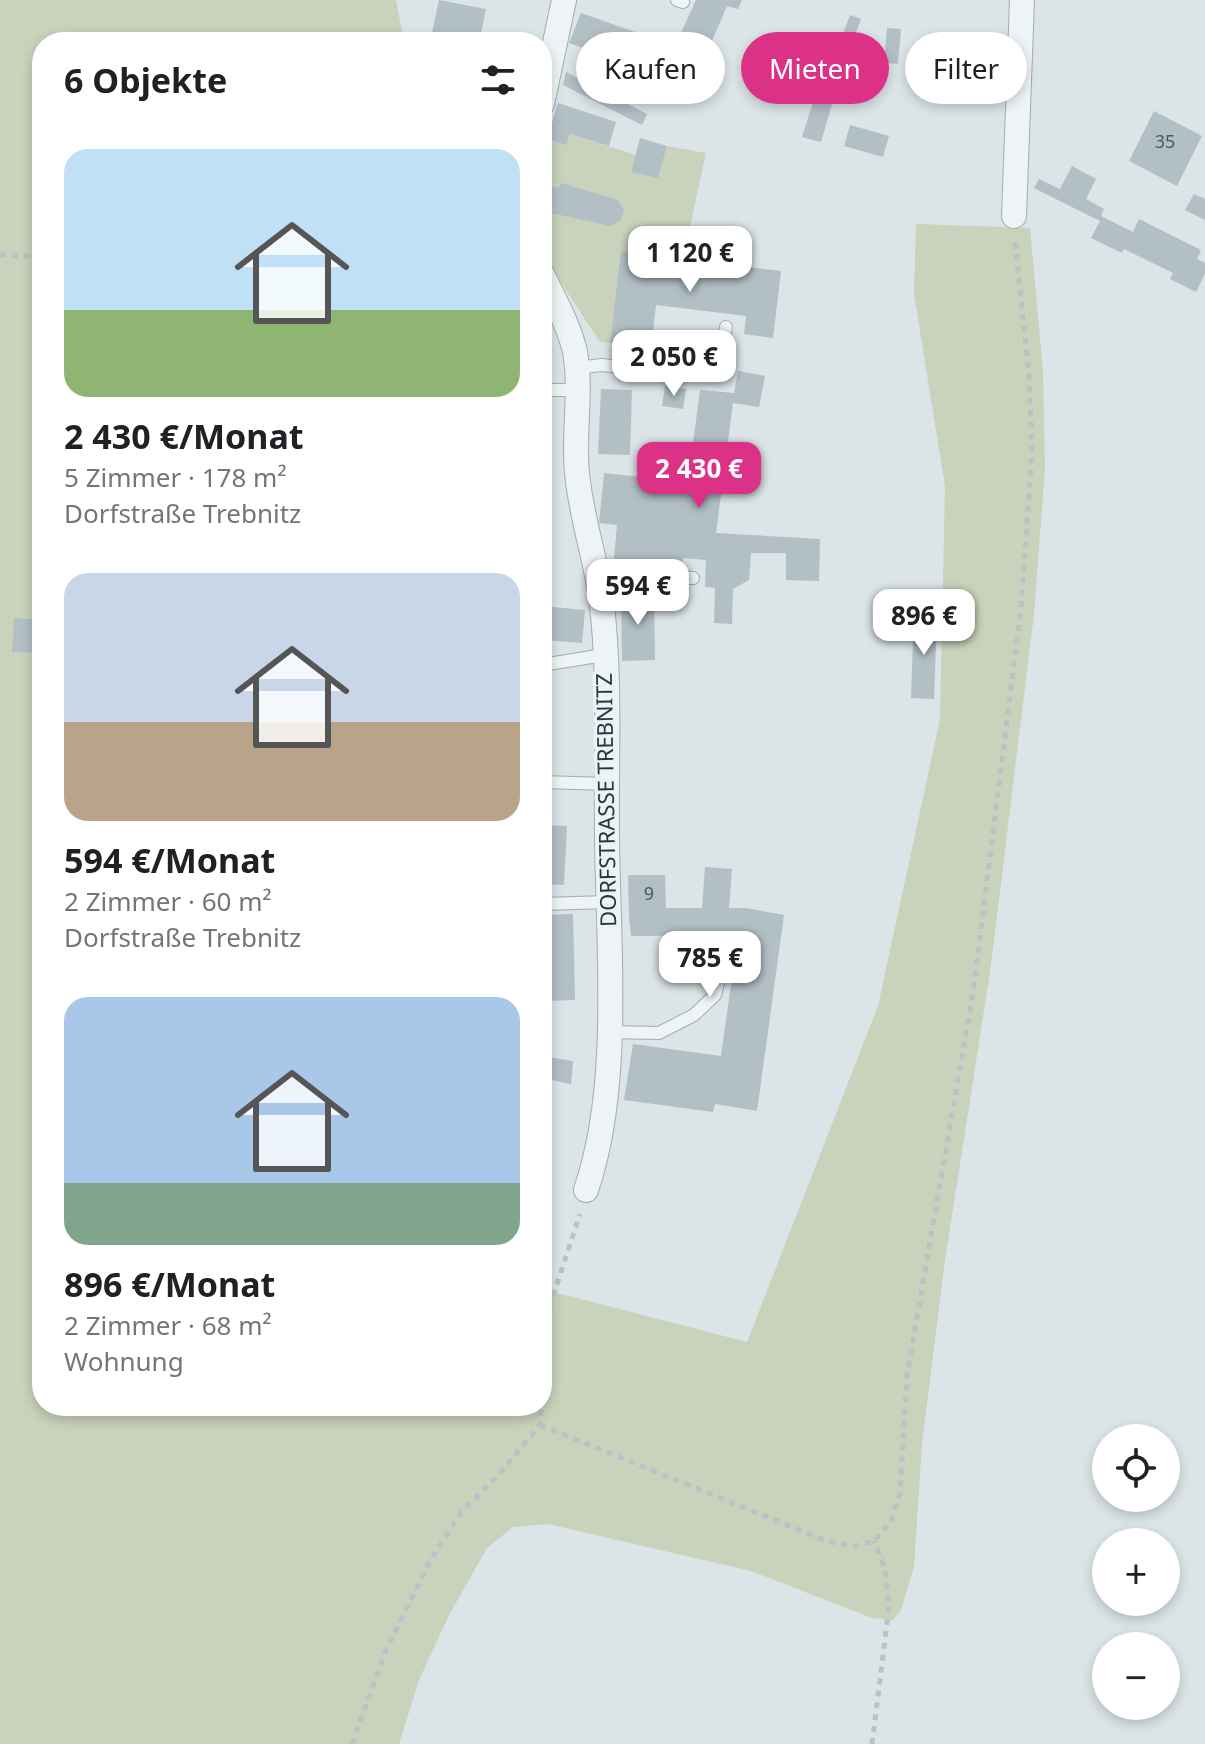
<!DOCTYPE html>
<html lang="de">
<meta charset="utf-8">
<style>
:root{--surface:#fff;--page:#f2f2f2;--text:#202124;--muted:#757577;--accent:#db3287}
body{margin:0;font-family:"Noto Sans",sans-serif;background:var(--page);color:var(--text);height:100vh;display:flex;flex-direction:column;font-size:30px;white-space:nowrap}
*{box-sizing:border-box;margin:0}
p{font-size:26px;color:var(--muted)}
.icon{flex:none;width:44px;height:44px;fill:none;stroke:currentColor;stroke-width:2;stroke-linecap:round;stroke-linejoin:round}
.map{position:relative;flex:1;overflow:hidden}
.sheet{position:absolute;left:32px;top:32px;width:520px;height:1384px;display:flex;flex-direction:column;background:var(--surface);border-radius:32px;box-shadow:0 4px 12px #0003}
.sheet>*{flex:none}
.hud{position:absolute;left:576px;top:32px;width:508px;height:72px;display:flex;gap:16px}
.tools{position:absolute;left:1092px;top:1424px;display:grid;gap:16px}
.tools a{display:grid;place-items:center;width:88px;height:88px;border-radius:50%;background:var(--surface);box-shadow:0 4px 12px #0003;font-size:40px}
.price{position:absolute;translate:-50% -68px;padding:0 18px;border-radius:16px;background:#fff;color:#222;font-size:26px;line-height:52px;filter:drop-shadow(0 2px 4px #0008)}
.price::after{content:'';position:absolute;left:50%;top:48px;width:24px;height:18px;margin-left:-12px;background:inherit;clip-path:polygon(0 0,100% 0,50% 100%)}
.price.current{background:var(--accent);color:#fff}
ul{padding:0;list-style:none}
li{display:grid;align-content:center;gap:16px;height:424px;padding:0 32px}
li span{display:grid;place-items:center;height:248px;border-radius:24px;color:#555}
li>.icon{margin-inline-start:auto}
span .icon{width:144px;height:144px;fill:#fffc;stroke-width:1}
li b{font-size:34px}
h2{display:flex;justify-content:space-between;align-items:center;height:96px;padding:0 32px;font-size:34px}
.pill{padding:0 28px;border-radius:36px;background:var(--surface);box-shadow:0 4px 12px #0003;font-size:28px;line-height:72px}
.pill.current{background:var(--accent);color:#fff}
.map>svg:first-child{display:block}
.green{fill:#c9d2bb}
.building{fill:#b2bfc5}
.lines{fill:none;stroke-linecap:round;stroke-linejoin:round}
.service-casing{stroke:#a0adb1;stroke-width:14}
.minor-casing{stroke:#a0adb1;stroke-width:26}
.path{stroke:#b9c2c6;stroke-width:5;stroke-dasharray:6 6;stroke-linecap:butt}
.service{stroke:#eef3f5;stroke-width:12}
.minor{stroke:#eef3f5;stroke-width:24}
.labels{text-anchor:middle;stroke-width:7;stroke-linejoin:round;paint-order:stroke}
.number-label{font-size:18px;fill:#485960}
.street-label{font-size:22px;fill:#24373f;stroke:#eaf3f5}
</style>
<div class="map">
<svg width="1205" height="1744" viewBox="0 0 1205 1744">
<rect width="100%" height="100%" fill="#dbe4e7"/>
<g class="green">
<path d="M0,0H396L404,42H42V1406H542V1289L747,1342L878,1006L940,719L945,486L914,294L916,224L1030,228L1043,371L1045,468L1034,614L990,972L945,1260L922,1442L914,1567L901,1610L893,1620L872,1618L751,1571L548,1524L513,1527L487,1548L449,1615L419,1680L399,1744H0Z"/>
<path d="M570,134L636,155L631,171L658,178L667,146L706,153L683,259L621,252L610,343L600,342L542,254V170L547,139L566,145Z"/>
</g>
<g class="building">
<path d="M439,0L486,9L479,42H430Z"/>
<path d="M696,0H742L738,9L727,6L705,57L713,60L699,99L680,93L686,76L634,56L632,61L621,59L620,61L569,43L581,13L675,46Z"/>
<path d="M850,15L861,19L852,43L841,39Z"/>
<path d="M887,28L901,29L898,64L884,63Z"/>
<path d="M566,72L647,114L642,125L563,85Z"/>
<path d="M814,99L832,104L821,142L802,137Z"/>
<path d="M558,103L616,122L609,146L570,134L566,145L547,139Z"/>
<path d="M1154,111L1202,136L1177,186L1129,161Z"/>
<path d="M850,125L889,136L883,157L844,146Z"/>
<path d="M640,138L667,146L658,178L631,172Z"/>
<path d="M1072,166L1096,179L1086,199L1104,209L1101,216L1133,232L1139,219L1201,250L1197,259L1205,263V274L1196,292L1170,279L1173,273L1124,249L1122,253L1091,238L1100,221L1034,188L1039,179L1060,189Z"/>
<path d="M561,183L618,200L624,210L621,220L611,226L551,213L553,208L542,205V184L559,188Z"/>
<path d="M1194,194L1205,199V220L1185,210Z"/>
<path d="M621,251L781,271L773,338L744,334L746,316L656,305L651,349L610,343Z"/>
<path d="M738,371L765,376L759,407L733,403L716,533L820,539L819,581L786,580V553H751L749,580L733,589L732,624L714,623L715,588L705,587L706,560L683,558L682,567L614,559L617,525L599,523L604,473L688,482L700,390L734,393Z"/>
<path d="M665,386L686,389L683,409L662,406Z"/>
<path d="M601,389L632,390L630,455L598,454Z"/>
<path d="M542,407L552,408L549,460H542Z"/>
<path d="M542,523H552V542L542,543Z"/>
<path d="M621,593H654L655,660L622,661Z"/>
<path d="M542,606L585,610L582,643L542,640Z"/>
<path d="M914,615L937,616L934,699L911,698Z"/>
<path d="M14,618L42,620V653L12,652Z"/>
<path d="M542,825L567,826L564,885L542,884Z"/>
<path d="M705,867L732,869L729,908H746L784,915L757,1111L715,1104L713,1112L624,1100L633,1044L721,1056L738,935L631,936L629,917L628,875H665L666,908H702Z"/>
<path d="M573,914L575,1000L542,1001V915Z"/>
<path d="M542,1056L573,1061L571,1084L542,1078Z"/>
</g>
<g class="lines">
<g class="service-casing">
<g id="service">
<path d="M677,0L683,2"/>
<path d="M576,368L602,365L657,371L703,368L721,353L726,327"/>
<path d="M542,390H577"/>
<path d="M597,579L623,575L693,578"/>
<path d="M542,665L604,655"/>
<path d="M542,782L607,784"/>
<path d="M542,904L608,902"/>
<path d="M609,1032L659,1033L694,1015L715,995L721,970"/>
</g>
</g>
<g class="minor-casing">
<g id="minor">
<path d="M542,104L564,0"/>
<path d="M1014,216L1022,0"/>
<path d="M542,274C554,299 569,325 575,352C582,392 573,433 577,473C581,516 595,556 601,598C611,676 606,757 607,835C608,946 622,1085 586,1190"/>
</g>
</g>
<g class="path">
<path d="M0,255L42,257"/>
<path d="M542,1330L580,1214"/>
<path d="M540,1425L829,1542L854,1546L874,1541L891,1521L900,1493L907,1375L973,993L1021,610L1032,452L1029,375L1015,241"/>
<path d="M352,1744L386,1650L431,1559L461,1513L500,1473L540,1425L541,1406"/>
<path d="M872,1744L889,1607L885,1568L874,1541"/>
</g>
<use href="#service" class="service"/>
<use href="#minor" class="minor"/>
</g>
<g class="labels">
<g class="number-label">
<text x="1165" y="148">35</text>
<text x="649" y="900">9</text>
</g>
<g class="street-label">
<text transform="translate(606 800) rotate(-91)" y="8">DORFSTRASSE TREBNITZ</text>
</g>
</g>
</svg>
<div class="tools">
<a><svg class="icon" aria-label="locate" viewBox="0 0 24 24"><circle cx="12" cy="12" r="6"/><path d="M12 2v4M12 18v4M2 12h4M18 12h4"/></svg></a>
<a>+</a>
<a>−</a>
</div>
<b class="price" style="left:690px;top:294px">1 120 €</b>
<b class="price" style="left:674px;top:398px">2 050 €</b>
<b class="price current" style="left:699px;top:510px">2 430 €</b>
<b class="price" style="left:638px;top:627px">594 €</b>
<b class="price" style="left:924px;top:657px">896 €</b>
<b class="price" style="left:710px;top:999px">785 €</b>
<div class="hud">
<a class="pill">Kaufen</a>
<a class="pill current">Mieten</a>
<a class="pill">Filter</a>
</div>
<section class="sheet">
<h2>6 Objekte<svg class="icon" aria-label="filters" viewBox="0 0 24 24"><path d="M4 7h16M4 17h16"/><circle cx="9" cy="7" r="2"/><circle cx="15" cy="17" r="2"/></svg></h2>
<ul>
<li><span style="background:linear-gradient(#bfe0f5 65%,#8fb573 0)"><svg class="icon" aria-label="home" viewBox="0 0 24 24"><path d="M3 11l9-7 9 7M6 9v11h12V9"/></svg></span><div><b>2 430 €/Monat</b><p>5 Zimmer · 178 m²</p><p>Dorfstraße Trebnitz</p></div></li>
<li><span style="background:linear-gradient(#c9d6e8 60%,#b9a48a 0)"><svg class="icon" aria-label="home" viewBox="0 0 24 24"><path d="M3 11l9-7 9 7M6 9v11h12V9"/></svg></span><div><b>594 €/Monat</b><p>2 Zimmer · 60 m²</p><p>Dorfstraße Trebnitz</p></div></li>
<li><span style="background:linear-gradient(#a9c7e8 75%,#7fa58c 0)"><svg class="icon" aria-label="home" viewBox="0 0 24 24"><path d="M3 11l9-7 9 7M6 9v11h12V9"/></svg></span><div><b>896 €/Monat</b><p>2 Zimmer · 68 m²</p><p>Wohnung</p></div></li>
</ul>
</section>
</div>
